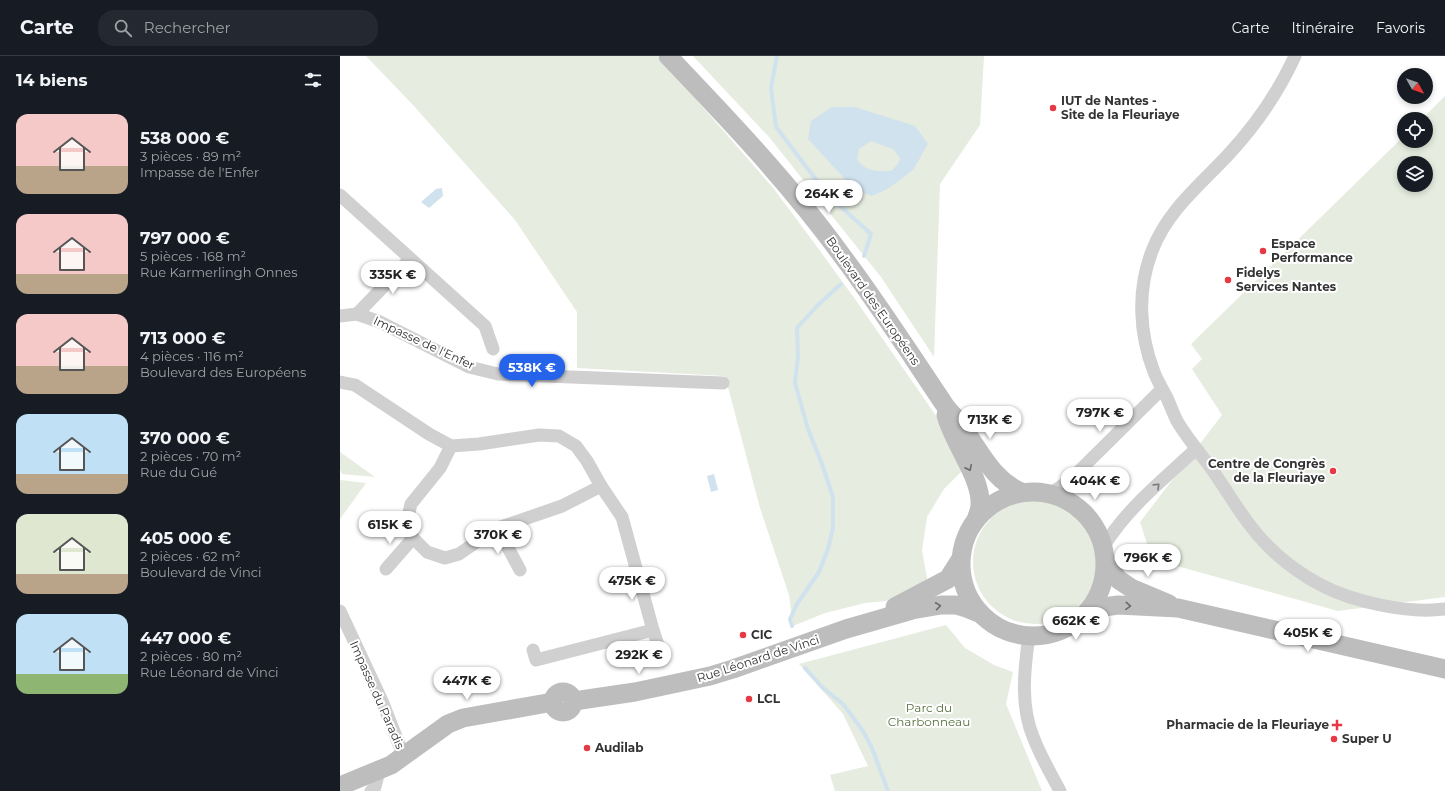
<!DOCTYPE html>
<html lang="fr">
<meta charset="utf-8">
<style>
:root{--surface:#171b24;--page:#242831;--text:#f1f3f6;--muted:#9ea1a6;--line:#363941;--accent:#2563eb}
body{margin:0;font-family:Montserrat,sans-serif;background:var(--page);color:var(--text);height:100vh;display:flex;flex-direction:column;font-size:15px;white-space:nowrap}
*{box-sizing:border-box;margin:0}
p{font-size:13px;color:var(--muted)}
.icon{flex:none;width:22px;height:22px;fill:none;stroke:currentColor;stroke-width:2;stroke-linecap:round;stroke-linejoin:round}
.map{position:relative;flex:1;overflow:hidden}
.details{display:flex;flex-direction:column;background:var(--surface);width:340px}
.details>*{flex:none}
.needle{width:26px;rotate:130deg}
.tools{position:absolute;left:1057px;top:12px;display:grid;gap:8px}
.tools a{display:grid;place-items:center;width:36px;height:36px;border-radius:50%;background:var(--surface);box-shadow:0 2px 6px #0003;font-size:20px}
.price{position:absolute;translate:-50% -34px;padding:0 9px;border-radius:14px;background:#fff;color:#222;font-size:13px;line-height:26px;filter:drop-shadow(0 1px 2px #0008)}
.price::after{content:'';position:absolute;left:50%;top:24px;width:12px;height:9px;margin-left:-6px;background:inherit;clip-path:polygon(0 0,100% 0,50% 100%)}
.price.selected{background:var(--accent);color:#fff}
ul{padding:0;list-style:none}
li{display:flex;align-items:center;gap:12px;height:100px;padding:0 16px}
li span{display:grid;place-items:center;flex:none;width:112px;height:80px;border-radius:12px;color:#555}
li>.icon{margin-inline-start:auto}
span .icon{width:48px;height:48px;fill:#fffc;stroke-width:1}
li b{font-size:17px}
h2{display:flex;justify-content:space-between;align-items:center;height:48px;padding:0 16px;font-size:17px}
header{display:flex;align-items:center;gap:24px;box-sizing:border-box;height:56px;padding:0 20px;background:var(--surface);border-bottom:1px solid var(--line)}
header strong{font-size:19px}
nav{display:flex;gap:22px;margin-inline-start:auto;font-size:14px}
.search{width:280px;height:36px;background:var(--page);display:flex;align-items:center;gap:10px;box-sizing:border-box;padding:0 14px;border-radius:16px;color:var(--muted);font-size:15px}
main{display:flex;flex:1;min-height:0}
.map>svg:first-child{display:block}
.green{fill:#e6ecdf;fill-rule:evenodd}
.water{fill:#cfe2ee;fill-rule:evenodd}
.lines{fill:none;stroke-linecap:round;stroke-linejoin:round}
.stream{stroke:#cfe2ee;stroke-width:4}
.street{stroke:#d0d0d0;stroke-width:13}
.secondary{stroke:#bdbdbd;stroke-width:19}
.oneway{stroke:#6a6a6a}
.oneway2{stroke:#7a7a7a}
.poi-dot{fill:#e63946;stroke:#fff;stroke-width:1.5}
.labels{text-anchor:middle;stroke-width:4;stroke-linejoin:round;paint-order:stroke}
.poi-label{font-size:12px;font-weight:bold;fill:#333;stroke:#fff;text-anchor:start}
.street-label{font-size:12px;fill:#333;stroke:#fff}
.park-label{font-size:12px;fill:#56703f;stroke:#fff}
</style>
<header>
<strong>Carte</strong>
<div class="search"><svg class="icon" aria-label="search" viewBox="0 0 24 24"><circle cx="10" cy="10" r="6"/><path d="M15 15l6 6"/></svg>Rechercher</div>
<nav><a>Carte</a><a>Itinéraire</a><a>Favoris</a></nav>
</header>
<main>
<section class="details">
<h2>14 biens<svg class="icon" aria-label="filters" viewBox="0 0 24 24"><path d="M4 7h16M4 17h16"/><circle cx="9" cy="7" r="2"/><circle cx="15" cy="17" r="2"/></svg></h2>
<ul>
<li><span style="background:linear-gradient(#f6c9c9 65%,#b9a48a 0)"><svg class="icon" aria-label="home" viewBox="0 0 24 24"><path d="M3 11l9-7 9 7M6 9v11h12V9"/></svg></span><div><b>538 000 €</b><p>3 pièces · 89 m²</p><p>Impasse de l'Enfer</p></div></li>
<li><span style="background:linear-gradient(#f6c9c9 75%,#b9a48a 0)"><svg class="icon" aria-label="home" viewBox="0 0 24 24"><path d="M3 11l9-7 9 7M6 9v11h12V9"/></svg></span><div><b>797 000 €</b><p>5 pièces · 168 m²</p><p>Rue Karmerlingh Onnes</p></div></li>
<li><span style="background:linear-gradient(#f6c9c9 65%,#b9a48a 0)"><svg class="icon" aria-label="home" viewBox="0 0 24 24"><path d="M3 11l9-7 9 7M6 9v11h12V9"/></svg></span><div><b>713 000 €</b><p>4 pièces · 116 m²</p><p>Boulevard des Européens</p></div></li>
<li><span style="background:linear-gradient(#bfe0f5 75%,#b9a48a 0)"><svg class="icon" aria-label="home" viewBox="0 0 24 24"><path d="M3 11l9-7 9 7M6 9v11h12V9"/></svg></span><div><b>370 000 €</b><p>2 pièces · 70 m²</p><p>Rue du Gué</p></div></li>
<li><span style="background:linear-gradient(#dfe7d0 75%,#b9a48a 0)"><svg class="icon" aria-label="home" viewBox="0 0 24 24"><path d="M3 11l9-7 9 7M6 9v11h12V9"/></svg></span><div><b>405 000 €</b><p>2 pièces · 62 m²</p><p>Boulevard de Vinci</p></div></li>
<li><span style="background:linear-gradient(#bfe0f5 75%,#8fb573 0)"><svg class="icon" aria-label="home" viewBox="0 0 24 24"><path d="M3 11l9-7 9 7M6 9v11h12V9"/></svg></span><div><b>447 000 €</b><p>2 pièces · 80 m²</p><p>Rue Léonard de Vinci</p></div></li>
</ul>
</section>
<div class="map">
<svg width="1105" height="735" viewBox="0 0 1105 735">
<rect width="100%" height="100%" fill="#fff"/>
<g class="green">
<path d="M26,0H317L335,19L434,133L472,184L515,243L599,364L622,415L604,433L587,461L582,494L588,528L546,545L525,547L485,557L453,570L449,539L420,452L385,320L237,312V256L175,164L73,49Z"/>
<path d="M353,0H644L640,69L600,128L594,301L541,221L484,150L429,81Z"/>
<path d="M1105,40V541L998,555L812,503L800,466L882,359L852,313L862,303L851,288L1064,80V85H1086V63H1082ZM1064,107H1086V129H1064Z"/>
<path d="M0,396L35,421L2,418L0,414Z"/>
<path d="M0,424L26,427L0,463Z"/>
<circle cx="695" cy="506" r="62"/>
<path d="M606,569L625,592L654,609L673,616L666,648L702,735H495L490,719L528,710L503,658L459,608Z"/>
</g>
<g class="water">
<path d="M492,51H515L575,70L588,88L573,114L549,132L532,140L515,134L468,83L471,65ZM531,85L553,93L560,102L558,108L551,115C537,115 525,116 517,103L519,93Z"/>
<path d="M102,132L103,140L89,152L81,146L96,133Z"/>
<path d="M374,418L378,434L371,436L367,420Z"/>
</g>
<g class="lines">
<g class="stream">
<path d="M437,0L431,32L436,71L487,138L531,178L524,200"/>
<path d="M452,570L450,563L457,548L479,516L488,493L493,472V441L482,408L468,373L455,327L458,301L457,272L478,249L501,228"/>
<path d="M465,612L483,632L503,648L523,675L532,692L548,735"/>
</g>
<g class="street">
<path d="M955,0C938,37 916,69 888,99C860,129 827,155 812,195C797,234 799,277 814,316C817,324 822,332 826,340C830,348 833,357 837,365C847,382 860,397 871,412C890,439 905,467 928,490C943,505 962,519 981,529C1013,546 1069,558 1105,553"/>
<path d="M0,139L145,270L153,293"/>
<path d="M17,258L70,203"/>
<path d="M0,260L17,258L40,266L129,311L158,318L383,327"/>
<path d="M0,326L15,329L89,378L111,390L139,388L199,379L219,380L236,390L247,405L261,430L282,461L313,574L196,604L193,594"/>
<path d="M111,390L100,412L71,448L67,465L73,482L87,496L105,502L119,498L155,473L222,450L261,430"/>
<path d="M710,437L719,432L733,421L822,333"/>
<path d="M155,473L165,486L180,514"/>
<path d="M764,490C787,452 824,423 856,393"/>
<path d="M46,513L73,482"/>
<path d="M0,555L42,645L64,701"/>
<path d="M313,574L322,601"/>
<path d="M689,580C684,614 680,651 694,683C701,701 711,718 720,735"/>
<path d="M31,735L35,731L39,715"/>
</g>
<g class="secondary">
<path d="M328,0C389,64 451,129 503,201C539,249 571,299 604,348C610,357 618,363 623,372C641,396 652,423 681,436"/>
<path d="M606,359C613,387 642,422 640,449C640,453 638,458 637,461"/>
<circle cx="693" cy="508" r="72"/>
<path d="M766,509L779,524L791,532L829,548"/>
<path d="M555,551L608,523L620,504"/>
<path d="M750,553L778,549L838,552L1105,613"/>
<circle cx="223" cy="646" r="10"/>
<path d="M234,645L295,636L370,620L393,613L506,573L572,554L601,549H616L626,552L641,558"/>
<path d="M0,730L51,709L108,668L123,662L213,646"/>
</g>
</g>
<defs><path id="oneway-chevron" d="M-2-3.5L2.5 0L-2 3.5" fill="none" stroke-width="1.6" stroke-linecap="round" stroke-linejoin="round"/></defs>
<g class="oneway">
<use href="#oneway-chevron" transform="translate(629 412) rotate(64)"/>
<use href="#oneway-chevron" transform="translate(598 550) rotate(-8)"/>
<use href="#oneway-chevron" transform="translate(788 550) rotate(4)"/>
</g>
<use class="oneway2" href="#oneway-chevron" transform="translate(817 430) rotate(-44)"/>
<g class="poi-dot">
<circle cx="713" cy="52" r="4"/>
<circle cx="923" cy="195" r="4"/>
<circle cx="888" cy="224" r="4"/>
<circle cx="993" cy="415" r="4"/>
<circle cx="403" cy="579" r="4"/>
<circle cx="409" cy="643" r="4"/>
<path d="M995 663h4v4h4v4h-4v4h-4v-4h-4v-4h4z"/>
<circle cx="994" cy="683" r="4"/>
<circle cx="247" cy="692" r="4"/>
</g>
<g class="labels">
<g class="poi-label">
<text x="721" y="49">IUT de Nantes -<tspan x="721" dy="14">Site de la Fleuriaye</tspan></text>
<text x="931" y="192">Espace<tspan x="931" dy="14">Performance</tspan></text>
<text x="896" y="221">Fidelys<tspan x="896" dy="14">Services Nantes</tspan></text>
<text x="985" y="412" text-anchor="end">Centre de Congrès<tspan x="985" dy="14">de la Fleuriaye</tspan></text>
<text x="411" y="583">CIC</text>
<text x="417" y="647">LCL</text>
<text x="989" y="673" text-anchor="end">Pharmacie de la Fleuriaye</text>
<text x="1002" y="687">Super U</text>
<text x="255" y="696">Audilab</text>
</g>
<g class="street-label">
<text transform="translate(533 245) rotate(55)" y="4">Boulevard des Européens</text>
<text transform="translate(84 287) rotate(25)" y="4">Impasse de l'Enfer</text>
<text transform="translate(418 603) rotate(-18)" y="4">Rue Léonard de Vinci</text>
<text transform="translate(37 639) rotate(66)" y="4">Impasse du Paradis</text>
</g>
<g class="park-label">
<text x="589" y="656">Parc du<tspan x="589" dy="14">Charbonneau</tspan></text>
</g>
</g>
</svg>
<div class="tools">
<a><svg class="needle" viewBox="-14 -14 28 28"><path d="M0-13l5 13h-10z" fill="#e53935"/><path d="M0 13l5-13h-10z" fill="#9ea1a6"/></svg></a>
<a><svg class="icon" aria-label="locate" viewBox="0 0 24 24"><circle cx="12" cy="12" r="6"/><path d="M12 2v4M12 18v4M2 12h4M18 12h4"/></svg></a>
<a><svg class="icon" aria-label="layers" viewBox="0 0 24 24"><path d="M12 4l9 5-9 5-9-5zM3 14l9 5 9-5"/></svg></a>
</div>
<b class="price" style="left:489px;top:158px">264K €</b>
<b class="price" style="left:53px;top:239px">335K €</b>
<b class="price selected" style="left:192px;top:332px">538K €</b>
<b class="price" style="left:760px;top:377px">797K €</b>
<b class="price" style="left:650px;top:384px">713K €</b>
<b class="price" style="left:755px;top:445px">404K €</b>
<b class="price" style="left:50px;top:489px">615K €</b>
<b class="price" style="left:158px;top:499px">370K €</b>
<b class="price" style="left:808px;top:522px">796K €</b>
<b class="price" style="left:292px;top:545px">475K €</b>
<b class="price" style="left:736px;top:585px">662K €</b>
<b class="price" style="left:968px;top:597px">405K €</b>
<b class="price" style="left:299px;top:619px">292K €</b>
<b class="price" style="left:127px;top:645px">447K €</b>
</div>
</main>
